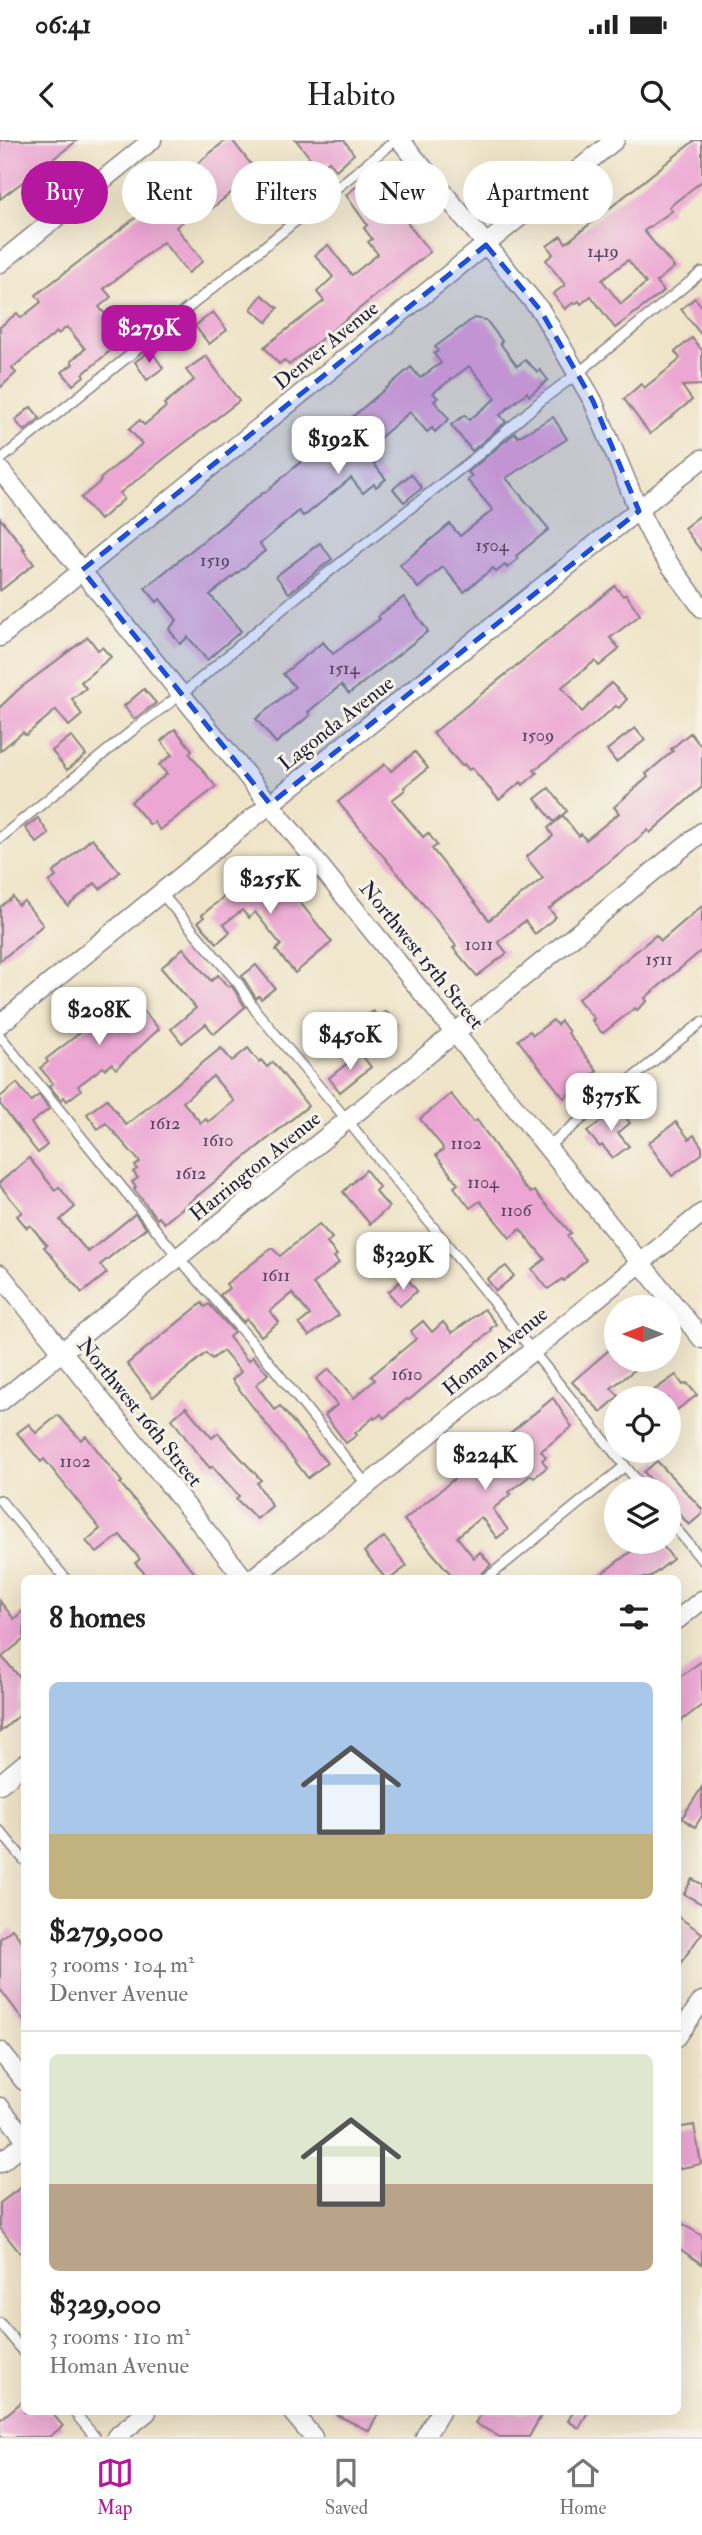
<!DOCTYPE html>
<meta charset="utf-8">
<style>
:root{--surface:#fff;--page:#f6f6f6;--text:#222;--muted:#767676;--line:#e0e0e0;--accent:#b5179e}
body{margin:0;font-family:"IM FELL Double Pica",serif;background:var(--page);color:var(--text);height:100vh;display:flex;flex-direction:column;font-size:26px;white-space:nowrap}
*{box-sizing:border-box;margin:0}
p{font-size:23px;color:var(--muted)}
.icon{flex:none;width:38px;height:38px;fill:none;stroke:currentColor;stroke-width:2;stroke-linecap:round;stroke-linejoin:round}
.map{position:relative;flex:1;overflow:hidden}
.details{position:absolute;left:21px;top:1435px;width:660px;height:840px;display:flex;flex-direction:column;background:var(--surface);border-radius:10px;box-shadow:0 7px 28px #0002}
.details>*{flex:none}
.top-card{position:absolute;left:21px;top:21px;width:662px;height:63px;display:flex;gap:14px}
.needle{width:46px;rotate:270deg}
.buttons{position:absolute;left:604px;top:1155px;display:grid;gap:14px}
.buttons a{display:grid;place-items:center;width:77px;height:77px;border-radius:50%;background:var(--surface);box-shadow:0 7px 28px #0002;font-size:35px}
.price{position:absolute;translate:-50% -60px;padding:0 16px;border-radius:14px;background:#fff;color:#222;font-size:23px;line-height:46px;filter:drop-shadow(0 2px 4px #0008)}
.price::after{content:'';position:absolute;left:50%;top:42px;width:21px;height:16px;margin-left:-10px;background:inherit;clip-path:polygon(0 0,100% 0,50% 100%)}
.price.on{background:var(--accent);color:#fff}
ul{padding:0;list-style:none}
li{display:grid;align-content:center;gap:14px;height:371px;padding:0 28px}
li+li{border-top:2px solid var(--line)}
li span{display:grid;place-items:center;height:217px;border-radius:10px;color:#555}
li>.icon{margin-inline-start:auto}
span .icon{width:126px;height:126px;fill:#fffc;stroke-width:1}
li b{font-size:30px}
h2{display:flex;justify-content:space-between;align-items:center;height:84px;padding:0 28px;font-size:30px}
.tag{padding:0 24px;border-radius:32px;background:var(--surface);box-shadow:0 7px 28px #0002;font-size:24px;line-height:63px}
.tag.on{background:var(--accent);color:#fff}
.status{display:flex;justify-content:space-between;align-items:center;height:49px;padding:0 35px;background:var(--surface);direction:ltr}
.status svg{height:19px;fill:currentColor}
header{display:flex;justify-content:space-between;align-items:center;height:91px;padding:0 28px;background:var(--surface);font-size:32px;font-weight:600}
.dock{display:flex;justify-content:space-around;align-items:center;height:98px;border-top:2px solid var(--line);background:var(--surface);font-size:19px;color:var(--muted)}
.dock a{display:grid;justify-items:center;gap:4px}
.dock .on{color:var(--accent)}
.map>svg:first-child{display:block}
.building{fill:#eca6d3;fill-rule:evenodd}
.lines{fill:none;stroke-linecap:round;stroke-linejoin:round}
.lane-casing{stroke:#888382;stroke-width:12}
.street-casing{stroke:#888382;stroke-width:21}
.lane{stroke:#fff;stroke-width:9}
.street{stroke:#fff;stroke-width:18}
.marked{fill:#1d4ed8;fill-opacity:0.2;stroke:#1d4ed8;stroke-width:5;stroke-dasharray:14 9;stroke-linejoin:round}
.labels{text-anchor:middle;stroke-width:6;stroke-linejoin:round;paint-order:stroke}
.number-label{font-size:18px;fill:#544361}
.street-label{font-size:21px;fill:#22223b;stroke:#f7f3e8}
</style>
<div class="status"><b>06:41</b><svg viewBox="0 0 49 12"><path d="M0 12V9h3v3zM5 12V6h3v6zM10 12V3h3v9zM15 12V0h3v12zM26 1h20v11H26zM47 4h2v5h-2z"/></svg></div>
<header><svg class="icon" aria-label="back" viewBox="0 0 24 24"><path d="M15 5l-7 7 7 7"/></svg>Habito<svg class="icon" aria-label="search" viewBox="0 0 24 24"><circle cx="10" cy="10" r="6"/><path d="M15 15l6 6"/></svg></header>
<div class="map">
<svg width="702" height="2297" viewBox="0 0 702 2297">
<rect width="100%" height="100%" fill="#f7f3e8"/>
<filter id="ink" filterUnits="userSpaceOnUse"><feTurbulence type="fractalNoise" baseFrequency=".0143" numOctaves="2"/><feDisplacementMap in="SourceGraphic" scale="14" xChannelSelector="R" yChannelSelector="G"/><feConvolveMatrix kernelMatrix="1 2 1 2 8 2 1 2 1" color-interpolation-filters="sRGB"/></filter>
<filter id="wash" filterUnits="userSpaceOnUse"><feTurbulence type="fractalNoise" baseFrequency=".00686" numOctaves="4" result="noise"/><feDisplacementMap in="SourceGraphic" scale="28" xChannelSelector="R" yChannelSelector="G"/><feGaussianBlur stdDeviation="1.57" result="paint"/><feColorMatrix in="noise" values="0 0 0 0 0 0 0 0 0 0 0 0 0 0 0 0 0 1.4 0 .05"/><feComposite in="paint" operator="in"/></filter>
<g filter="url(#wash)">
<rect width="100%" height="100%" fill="#efe4c8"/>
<g id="blocks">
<g class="building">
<path d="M0,0H78L0,59Z"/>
<path d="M226,0H232L257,32L210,70L205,72L200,67L176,87L203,121L188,133L163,102L104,149L111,157L99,167L122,194L109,208L111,210L83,234L84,236L73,245L62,232L73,224L71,221L85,209L67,187L58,194L57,192L12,228L16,233L0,248V187L17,173L21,178L41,162L36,155L179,44L188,36L186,33Z"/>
<path d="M296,0H344L354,14L336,30L329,21L319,29Z"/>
<path d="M695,0H702V41L669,67L672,71L644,91L674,127L656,142L664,151L615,188L591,156L581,164L579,161L575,164L573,163L565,169L553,154L565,145L546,120L553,114L547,106L561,96L566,103ZM628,120L646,143L621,164L602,140Z"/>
<path d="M376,34L406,72L402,76L430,112L289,225L284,220L279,224L264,207L324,161L317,152L333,137L315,115L328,105L352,135L378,114L368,102L372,99L364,88L367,85L346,55L370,35L372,37Z"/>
<path d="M282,53L295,68L280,80L268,64Z"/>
<path d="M262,155L278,168L267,182L251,169Z"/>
<path d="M695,158L702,167V196L681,169Z"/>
<path d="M213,172L227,190L209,204L195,186Z"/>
<path d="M474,178L486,180L502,201L500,203L517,226L525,220L538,232L540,230L548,240L529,256L527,252L500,275L506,282L472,311L451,285L465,275L469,280L496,258L469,226L433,253L438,258L434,261L449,279L435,292L432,288L427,292L410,272L374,303L378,308L368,317L386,339L376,347L374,344L363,353L351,338L307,374L303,376L299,371L260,404L265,411L210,455L241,491L207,520L188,497L180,504L169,489L177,480L160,459L157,462L145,448L245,367L264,352L265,353L305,318L311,312L310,310L322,300L323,302L411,227L420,238L441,223L434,214L438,211L435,207Z"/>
<path d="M692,198L702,210V245L682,246L692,260L650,294L624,259L641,244L644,248L677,222L680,218L675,212Z"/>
<path d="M151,210L163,228L147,240L135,222Z"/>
<path d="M206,216L239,261L120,353L124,359L100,380L81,358L101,341L100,339L142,304L129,289L140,280L144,285L166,267L164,264L194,240L186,230Z"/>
<path d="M31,267L40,278L24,291L15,280Z"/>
<path d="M553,277L567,299L506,338L549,389L516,416L518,419L507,428L505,425L496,432L493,428L464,452L443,427L418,448L400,425L450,384L460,396L493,370L467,340L472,336L468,332L515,293L518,297Z"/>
<path d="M411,334L422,348L404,362L393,349Z"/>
<path d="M702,374V412L684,388Z"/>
<path d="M0,378L25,409L23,410L34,424L0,451Z"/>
<path d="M320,403L332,419L289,453L276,436Z"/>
<path d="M615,446L623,456L626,454L640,475L610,498L619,508L615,513L599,526L595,521L562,547L582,572L611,543L627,559L619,568L616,566L580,596L534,630L537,633L523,645L521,642L499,660L472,628L469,630L464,624L462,626L433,593Z"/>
<path d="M404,457L428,491L349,554L341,545L308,572L310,575L276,603L256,579L295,547L283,534L323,502L333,514L380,479L378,476Z"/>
<path d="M88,497L98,510L102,507L111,517L81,542L86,548L72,559L82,575L69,586L56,570L26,595L23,592L0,611V567L19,549Z"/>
<path d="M144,549L156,563L134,579L124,566Z"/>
<path d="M635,588L645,600L616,622L607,610Z"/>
<path d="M175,589L192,610L189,613L216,647L160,690L154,682L150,685L131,662L167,634L159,625L172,615L161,601Z"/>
<path d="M690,593L702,607V647L650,693L648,690L640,697L549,769L556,777L535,794L525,781L498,802L507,813L477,836L453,808L456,806L430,772L338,662L385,624L391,631L415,612L428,628L404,647L405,650L392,660L423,697L428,693L437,705L432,709L489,780L543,738L526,717L553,696L548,688L563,676L579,696L581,694L586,700L619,673L614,667L648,637L646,634L673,611L671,609Z"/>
<path d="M71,596L86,615L67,630L52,611Z"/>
<path d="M549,648L567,671L554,682L535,659Z"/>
<path d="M38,678L49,694L37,703L25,688Z"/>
<path d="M92,698L120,732L100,749L95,743L68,766L49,742L56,737L53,733Z"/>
<path d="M269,724L332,802L295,833L276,810L281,805L255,772L249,778L242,770L224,784L230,792L217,803L198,782L204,777L202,775L227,754L224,751L247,731L249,734L258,727L261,730Z"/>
<path d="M13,757L18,765L24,761L43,785L0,821V767Z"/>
<path d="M702,766V810L645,858L647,861L637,870L635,868L603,893L601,892L592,880L594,879L578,859L656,795L661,801Z"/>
<path d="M183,808L211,841L218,835L228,847L231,845L245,867L214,894L206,884L182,903L171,889L196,868L161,828Z"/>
<path d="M256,825L275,848L261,859L259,856L256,858L242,836Z"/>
<path d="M127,852L159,889L116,929L112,924L105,929L103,927L78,946L81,950L67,961L64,957L61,960L49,946L53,943L40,928L48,922L46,919L85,889Z"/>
<path d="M373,871L378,877L386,871L399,886L391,894L394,898L378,912L355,886Z"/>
<path d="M553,880L557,885L561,881L569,892L568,893L597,931L564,958L518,900L530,891L533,895Z"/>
<path d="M221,908L232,921L248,908L259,922L261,920L267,927L273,922L308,966L164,1083L159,1077L157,1079L134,1049L136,1047L132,1042L138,1038L133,1032L137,1029L135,1026L140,1022L106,983L98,989L87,974L107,959L126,985ZM213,936L234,961L208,982L206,979L201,983L183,962Z"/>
<path d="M360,913L371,927L340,952L329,938Z"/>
<path d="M17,943L31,961L39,955L49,969L31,983L47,1005L38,1013L0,964V957Z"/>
<path d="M451,954L473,982L477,980L524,1047L531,1053L534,1051L571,1093L567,1096L586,1120L564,1141L562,1139L548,1149L532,1129L545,1119L520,1089L510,1098L480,1061L470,1068L454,1047L458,1044L436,1015L443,1010L442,1006L420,979Z"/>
<path d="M618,968L630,983L618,993L629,1006L613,1018L602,1005L600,1007L587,992Z"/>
<path d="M676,982L689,999L694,995L702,1007V1014L672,1036L648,1003Z"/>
<path d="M29,1018L55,1050L59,1047L75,1067L60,1080L88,1112L135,1074L146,1088L100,1125L107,1133L82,1153L44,1107L47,1105L30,1085L27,1088L17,1076L22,1072L0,1046V1042Z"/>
<path d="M366,1030L379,1047L375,1051L389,1067L370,1084L343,1052Z"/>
<path d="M319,1084L332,1098L327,1103L337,1115L334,1117L339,1123L313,1144L339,1175L309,1196L299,1184L310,1175L292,1153L270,1171L279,1182L261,1196L247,1179L244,1182L220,1155L229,1148L226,1144L272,1108L280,1116Z"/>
<path d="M506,1126L514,1136L496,1151L487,1139Z"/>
<path d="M406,1137L417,1151L400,1166L388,1152Z"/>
<path d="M202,1163L205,1167L209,1164L234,1192L229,1197L248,1221L253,1217L268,1234L256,1245L275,1270L280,1266L327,1323L308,1338L232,1240L241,1232L223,1211L212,1219L206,1213L153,1257L127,1224Z"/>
<path d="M484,1169L496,1184L490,1189L491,1191L409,1260L407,1259L384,1278L381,1274L375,1279L374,1277L355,1293L357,1295L346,1303L325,1275L337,1265L316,1239L329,1229L354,1258L375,1240L371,1236L416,1199L411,1191L423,1181L432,1192L443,1182L452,1193Z"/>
<path d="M616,1204V1220H648L611,1248L619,1256L601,1272L572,1242Z"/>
<path d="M676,1235L683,1245L687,1243L697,1255L674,1272L668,1265V1258H643Z"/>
<path d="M553,1258L572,1287L541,1311L546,1317L542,1320L547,1327L534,1338L531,1335L509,1352L511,1354L493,1369L508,1390L497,1398L481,1377L457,1397L474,1418L480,1412L491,1425L482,1433L480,1438H454L404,1380Z"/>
<path d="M186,1267L212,1298L218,1293L261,1340L257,1343L272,1366L257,1379L236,1359L239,1356L212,1326L210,1328L196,1312L172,1279Z"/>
<path d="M58,1275L81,1300L86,1296L122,1342L120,1343L199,1438H149L135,1423L140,1419L120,1395L97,1413L86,1401L100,1389L44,1319L41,1322L17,1293L29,1284L36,1293Z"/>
<path d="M657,1321L702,1369V1374L689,1385L668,1360V1349H659L644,1332Z"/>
<path d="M384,1397L407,1426L391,1438H385L364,1412Z"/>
<path d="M629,1402H660L673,1419L649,1438H596L634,1409Z"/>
<path d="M0,1461L14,1479L24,1470V1499L2,1517L24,1542V1571L0,1592Z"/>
<path d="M702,1521V1565L677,1584V1539Z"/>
<path d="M702,1647V1676L695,1687L682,1678Z"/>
<path d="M692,1739L702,1744V1764L684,1754Z"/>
<path d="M677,1776L702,1793L677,1828Z"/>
<path d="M12,1789L24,1804V1881L0,1849V1799Z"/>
<path d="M694,1985L701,2024L677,2029V1988Z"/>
<path d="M24,2045V2118L0,2088V2063Z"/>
<path d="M677,2080L702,2096V2124L677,2107Z"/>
<path d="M24,2260V2272H51L63,2286L49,2297H0V2280Z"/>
<path d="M331,2272H379L369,2291Z"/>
<path d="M482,2272H543L529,2297H500L475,2283Z"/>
<path d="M573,2272H588L579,2288L568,2281Z"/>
</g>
</g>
</g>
<g filter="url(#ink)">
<use href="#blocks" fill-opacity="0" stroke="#888382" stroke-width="2"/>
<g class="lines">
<g class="lane-casing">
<g id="lane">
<path d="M0,320L396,0"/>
<path d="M0,698L139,585L182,554L298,456L477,316L543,259L577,234L702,132"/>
<path d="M161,753L238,843L256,871L347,980L625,1326L487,1438"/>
<path d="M0,896L178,1117L265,1217L367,1345"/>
<path d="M547,1007L702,882"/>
<path d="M625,1326L644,1349"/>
<path d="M0,1360L65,1438"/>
<path d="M668,1379L702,1420"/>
<path d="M0,1691L24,1720"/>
<path d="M0,2183L24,2212"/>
<path d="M74,2272L95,2297"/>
</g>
</g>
<g class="street-casing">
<g id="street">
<path d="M400,0L541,171L593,261L639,371L659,410L702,468"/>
<path d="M0,123L152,0"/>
<path d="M0,330L702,1199"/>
<path d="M0,497L615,0"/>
<path d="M0,884L270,664L702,319"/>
<path d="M0,1134L244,1438"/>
<path d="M0,1262L702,692"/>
<path d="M253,1438L702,1073"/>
<path d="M677,1480L702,1460"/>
<path d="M0,1644L24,1624"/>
<path d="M677,1897L702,1861"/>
<path d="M0,1911L24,1941"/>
<path d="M0,1967L24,1997"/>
<path d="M0,2023L24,2003"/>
<path d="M292,2272L313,2297"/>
<path d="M116,2297L147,2272"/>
<path d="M425,2297L440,2272"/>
</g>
</g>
<use href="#lane" class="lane"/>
<use href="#street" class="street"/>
</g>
</g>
<path class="marked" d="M486,105L541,171L593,261L639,371L270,664L82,430Z"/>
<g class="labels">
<g class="number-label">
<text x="603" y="117">1419</text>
<text x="492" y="411">1504</text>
<text x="215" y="426">1519</text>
<text x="344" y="534">1514</text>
<text x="538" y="601">1509</text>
<text x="479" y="810">1011</text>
<text x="659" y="825">1511</text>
<text x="165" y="989">1612</text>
<text x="218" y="1006">1610</text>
<text x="466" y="1009">1102</text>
<text x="191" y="1039">1612</text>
<text x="483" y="1048">1104</text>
<text x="516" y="1076">1106</text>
<text x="276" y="1141">1611</text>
<text x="407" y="1240">1610</text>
<text x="75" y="1327">1102</text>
</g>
<g class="street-label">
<text transform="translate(326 205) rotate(-39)" y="7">Denver Avenue</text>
<text transform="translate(336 583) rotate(-38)" y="7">Lagonda Avenue</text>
<text transform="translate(422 815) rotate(51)" y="7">Northwest 15th Street</text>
<text transform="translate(255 1026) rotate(-39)" y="7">Harrington Avenue</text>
<text transform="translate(495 1211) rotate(-39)" y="7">Homan Avenue</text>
<text transform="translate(140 1272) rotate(51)" y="7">Northwest 16th Street</text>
</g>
</g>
</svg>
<div class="buttons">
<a><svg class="needle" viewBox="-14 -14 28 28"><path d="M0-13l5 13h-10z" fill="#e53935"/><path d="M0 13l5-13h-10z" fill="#767676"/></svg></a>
<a><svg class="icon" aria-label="locate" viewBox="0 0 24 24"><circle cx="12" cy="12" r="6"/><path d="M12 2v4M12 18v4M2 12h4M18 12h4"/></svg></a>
<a><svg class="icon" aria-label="layers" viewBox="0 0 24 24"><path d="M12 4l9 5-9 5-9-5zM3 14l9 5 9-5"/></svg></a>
</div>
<b class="price on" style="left:149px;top:225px">$279K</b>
<b class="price" style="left:338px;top:336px">$192K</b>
<b class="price" style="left:270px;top:776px">$255K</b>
<b class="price" style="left:99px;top:907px">$208K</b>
<b class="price" style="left:350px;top:932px">$450K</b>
<b class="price" style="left:611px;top:993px">$375K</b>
<b class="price" style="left:403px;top:1152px">$329K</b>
<b class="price" style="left:485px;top:1352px">$224K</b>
<div class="top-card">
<a class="tag on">Buy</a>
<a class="tag">Rent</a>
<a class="tag">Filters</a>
<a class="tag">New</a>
<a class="tag">Apartment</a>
</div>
<section class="details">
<h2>8 homes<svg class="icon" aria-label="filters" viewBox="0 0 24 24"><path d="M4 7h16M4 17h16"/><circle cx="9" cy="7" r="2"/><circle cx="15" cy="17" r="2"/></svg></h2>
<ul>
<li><span style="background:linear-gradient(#a9c7e8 70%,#c2b280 0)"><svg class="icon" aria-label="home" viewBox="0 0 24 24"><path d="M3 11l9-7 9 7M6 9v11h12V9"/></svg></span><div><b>$279,000</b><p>3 rooms · 104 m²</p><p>Denver Avenue</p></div></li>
<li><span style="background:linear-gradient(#dfe7d0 60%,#b9a48a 0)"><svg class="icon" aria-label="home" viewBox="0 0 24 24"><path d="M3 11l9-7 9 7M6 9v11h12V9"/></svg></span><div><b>$329,000</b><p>3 rooms · 110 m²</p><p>Homan Avenue</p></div></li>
</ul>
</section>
</div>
<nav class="dock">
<a class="on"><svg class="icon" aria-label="map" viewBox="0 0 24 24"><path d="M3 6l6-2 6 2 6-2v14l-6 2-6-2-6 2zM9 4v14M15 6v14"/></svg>Map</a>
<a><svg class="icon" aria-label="saved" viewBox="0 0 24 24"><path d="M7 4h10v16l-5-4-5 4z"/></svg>Saved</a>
<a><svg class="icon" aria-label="home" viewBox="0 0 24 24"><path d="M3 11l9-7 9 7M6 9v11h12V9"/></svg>Home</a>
</nav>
